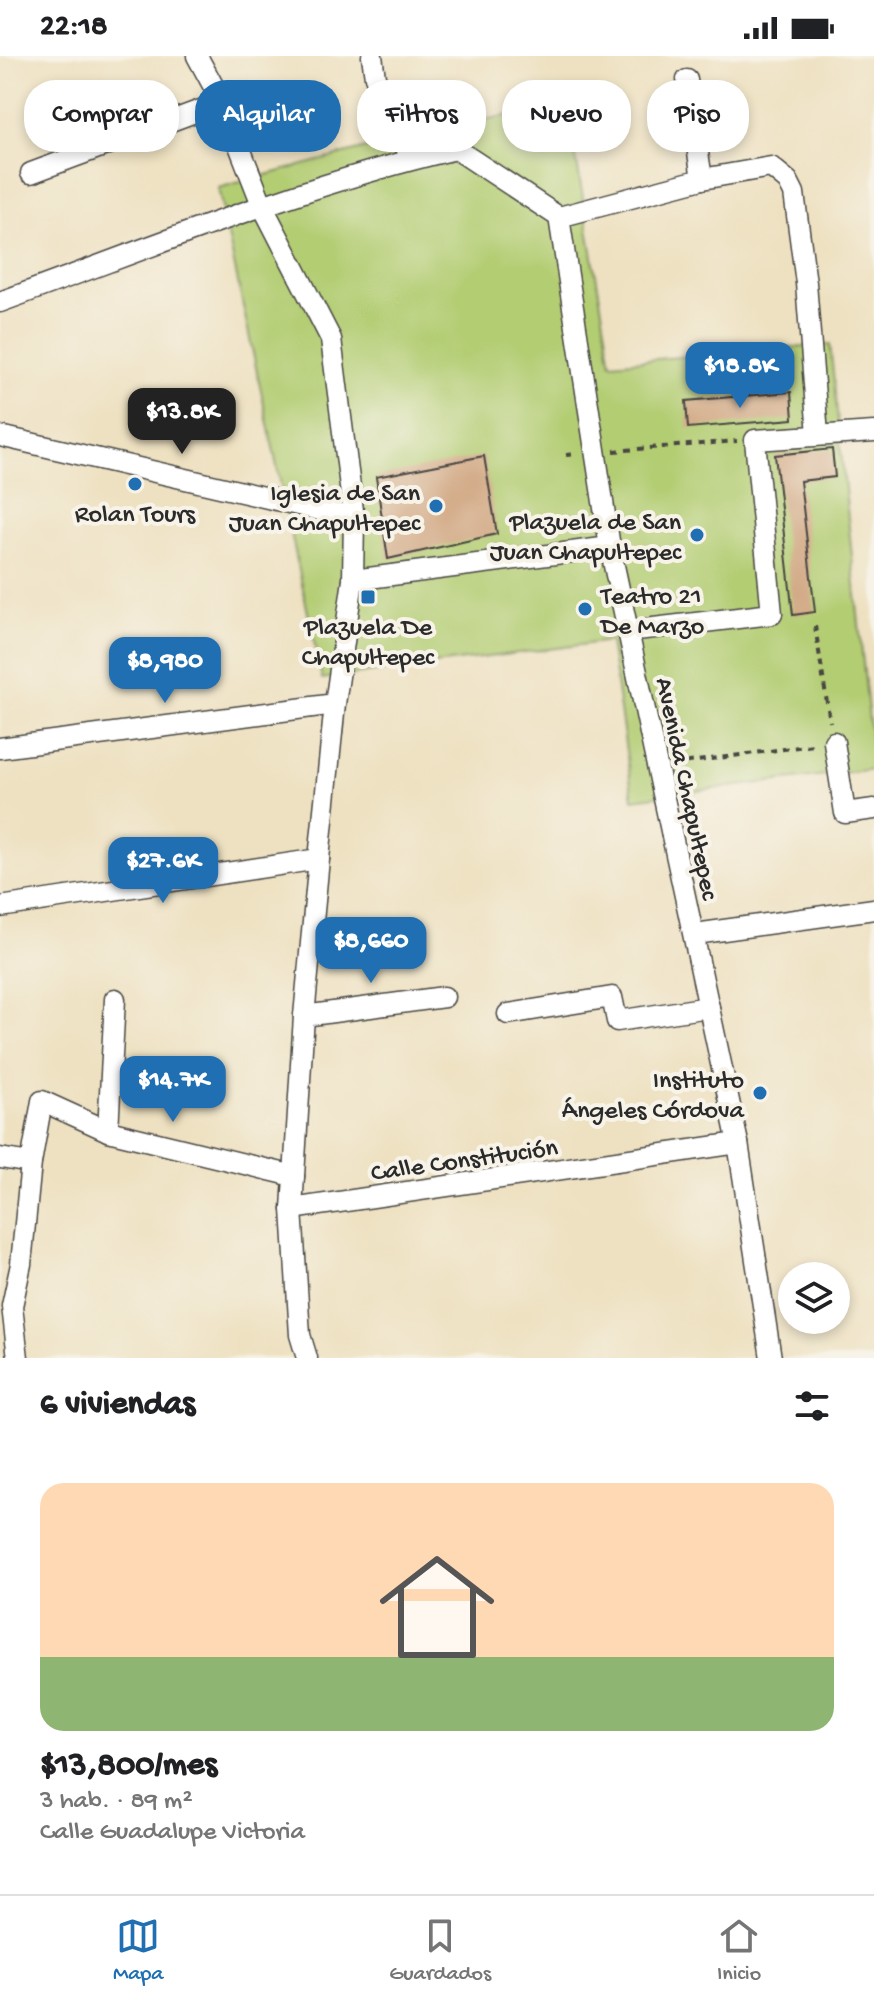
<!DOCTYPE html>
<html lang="es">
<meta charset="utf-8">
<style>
:root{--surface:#fff;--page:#f2f2f2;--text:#202124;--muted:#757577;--line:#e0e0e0;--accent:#1f6fb2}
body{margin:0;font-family:"Gochi Hand",sans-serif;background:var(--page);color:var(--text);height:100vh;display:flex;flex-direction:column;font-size:30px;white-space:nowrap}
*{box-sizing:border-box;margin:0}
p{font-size:26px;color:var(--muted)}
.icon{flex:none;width:44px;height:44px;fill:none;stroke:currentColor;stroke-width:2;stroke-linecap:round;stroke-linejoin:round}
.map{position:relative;height:1302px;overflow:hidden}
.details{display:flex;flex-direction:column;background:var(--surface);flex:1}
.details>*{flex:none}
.guide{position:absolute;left:24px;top:24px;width:826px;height:72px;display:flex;gap:16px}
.tools{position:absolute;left:778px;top:1206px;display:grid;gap:16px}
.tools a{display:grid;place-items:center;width:72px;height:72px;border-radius:50%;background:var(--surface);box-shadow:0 4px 12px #0003;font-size:40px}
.price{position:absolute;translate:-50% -68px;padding:0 18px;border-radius:16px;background:var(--accent);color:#fff;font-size:26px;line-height:52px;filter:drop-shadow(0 2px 4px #0008)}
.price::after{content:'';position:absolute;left:50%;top:48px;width:24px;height:18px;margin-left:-12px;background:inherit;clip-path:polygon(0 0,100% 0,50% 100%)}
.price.on{background:#222;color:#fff}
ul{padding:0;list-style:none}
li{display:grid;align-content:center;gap:16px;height:424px;padding:0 40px}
li span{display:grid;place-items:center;height:248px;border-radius:24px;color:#555}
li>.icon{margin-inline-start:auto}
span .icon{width:144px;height:144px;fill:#fffc;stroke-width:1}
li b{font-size:34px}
h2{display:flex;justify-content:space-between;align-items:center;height:96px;padding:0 40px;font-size:34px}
.chip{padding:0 28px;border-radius:32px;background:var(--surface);box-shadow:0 4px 12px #0003;font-size:28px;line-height:72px}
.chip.on{background:var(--accent);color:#fff}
.status{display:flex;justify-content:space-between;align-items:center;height:56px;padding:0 40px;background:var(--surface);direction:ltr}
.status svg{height:22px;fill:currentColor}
.tab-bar{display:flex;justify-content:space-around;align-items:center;height:112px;border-top:2px solid var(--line);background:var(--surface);font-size:22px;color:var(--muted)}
.tab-bar a{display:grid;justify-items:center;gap:4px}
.tab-bar .on{color:var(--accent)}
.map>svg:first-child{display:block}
.green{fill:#b3cd73;stroke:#6f7c4f;stroke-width:2}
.building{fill:#d0a681}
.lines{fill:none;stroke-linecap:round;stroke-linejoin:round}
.minor-casing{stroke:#484642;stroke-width:23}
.path{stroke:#484642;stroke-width:4;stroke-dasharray:6 6;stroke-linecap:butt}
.minor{stroke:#fff;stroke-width:20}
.poi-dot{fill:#1f6fb2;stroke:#f7f3e8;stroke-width:3}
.labels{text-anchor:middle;stroke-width:8;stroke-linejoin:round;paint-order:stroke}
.poi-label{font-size:26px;fill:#2b2b2b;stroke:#f7f3e8;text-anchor:end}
.street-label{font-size:26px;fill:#2b2b2b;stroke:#f7f3e8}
</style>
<div class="status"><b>22:18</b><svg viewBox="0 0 49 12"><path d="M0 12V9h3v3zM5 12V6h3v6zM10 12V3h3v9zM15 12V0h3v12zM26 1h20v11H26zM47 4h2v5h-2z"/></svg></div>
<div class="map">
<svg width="874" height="1302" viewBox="0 0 874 1302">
<rect width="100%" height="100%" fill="#f7f3e8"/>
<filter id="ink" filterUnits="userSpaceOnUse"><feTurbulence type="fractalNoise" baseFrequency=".0125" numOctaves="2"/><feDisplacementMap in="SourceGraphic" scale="16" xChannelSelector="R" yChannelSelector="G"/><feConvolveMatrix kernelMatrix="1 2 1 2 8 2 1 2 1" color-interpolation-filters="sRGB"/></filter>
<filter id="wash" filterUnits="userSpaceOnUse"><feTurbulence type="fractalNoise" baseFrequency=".006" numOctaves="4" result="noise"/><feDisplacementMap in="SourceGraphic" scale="32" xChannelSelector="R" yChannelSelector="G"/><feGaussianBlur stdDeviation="1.8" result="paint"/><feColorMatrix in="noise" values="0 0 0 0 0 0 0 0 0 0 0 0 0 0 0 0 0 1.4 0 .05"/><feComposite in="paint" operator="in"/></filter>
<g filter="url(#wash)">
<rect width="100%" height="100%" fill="#eee1c1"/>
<path class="green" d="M567,48L611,307L830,288L874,713L633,743L610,585L322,623L218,132L437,73Z"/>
<g id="blocks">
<g class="building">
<path d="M791,336L793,363L688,372L686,345Z"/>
<path d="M832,393L835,421L800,425L815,556L793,559L775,399Z"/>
<path d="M484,400L497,478L388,503L376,421Z"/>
</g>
</g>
</g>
<g filter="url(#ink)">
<use href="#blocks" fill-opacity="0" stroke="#484642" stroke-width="2"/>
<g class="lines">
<g class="minor-casing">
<g id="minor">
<path d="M197,0L222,46L263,151L331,283L354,462L353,524L335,648L319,803L304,960L294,1120L292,1153L300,1279L307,1302"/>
<path d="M372,0L375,21L411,103"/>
<path d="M687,24L702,123"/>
<path d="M31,117L222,46"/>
<path d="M559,161L702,123L771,111L788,125L794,137L806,227L818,379"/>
<path d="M0,246C150,192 300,129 456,93L559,161L610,491L738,1087L771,1302"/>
<path d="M0,380L354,462"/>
<path d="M353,524L610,491"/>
<path d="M628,575L772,558L755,384L874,376"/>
<path d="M834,686L845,757L874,753"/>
<path d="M0,692L335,648"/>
<path d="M0,851L319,803"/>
<path d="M695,878L874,853"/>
<path d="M508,958L612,941L617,965L709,951"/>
<path d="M304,960L444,941"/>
<path d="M108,1075L115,943"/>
<path d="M0,1102L31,1107"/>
<path d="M292,1153L738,1087"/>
<path d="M18,1302L12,1250L21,1208L31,1107L42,1045L108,1075L294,1120"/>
</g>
</g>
<g class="path">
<path d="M614,395L737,385"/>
<path d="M566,399L577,398"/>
<path d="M815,570L830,666"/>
<path d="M675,708L813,689"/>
</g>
<use href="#minor" class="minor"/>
</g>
</g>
<g class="poi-dot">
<circle cx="135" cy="428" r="8"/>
<circle cx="436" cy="450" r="8"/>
<circle cx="697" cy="479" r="8"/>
<rect x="360" y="533" width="16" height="16" rx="4"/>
<circle cx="585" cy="553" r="8"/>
<circle cx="760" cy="1037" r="8"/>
</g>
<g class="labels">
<g class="poi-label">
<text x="420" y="444">Iglesia de San<tspan x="420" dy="30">Juan Chapultepec</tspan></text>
<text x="135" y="465" text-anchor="middle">Rolan Tours</text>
<text x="681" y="473">Plazuela de San<tspan x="681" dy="30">Juan Chapultepec</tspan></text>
<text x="601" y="547" text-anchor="start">Teatro 21<tspan x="601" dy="30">De Marzo</tspan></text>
<text x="368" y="578" text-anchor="middle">Plazuela De<tspan x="368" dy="30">Chapultepec</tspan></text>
<text x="744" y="1031">Instituto<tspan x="744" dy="30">Ángeles Córdova</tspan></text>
</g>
<g class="street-label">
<text transform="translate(689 732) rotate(78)" y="9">Avenida Chapultepec</text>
<text transform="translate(464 1102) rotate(-8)" y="9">Calle Constitución</text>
</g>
</g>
</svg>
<div class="tools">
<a><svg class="icon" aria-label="layers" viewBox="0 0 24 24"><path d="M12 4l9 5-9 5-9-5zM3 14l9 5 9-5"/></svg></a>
</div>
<b class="price" style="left:740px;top:354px">$18.8K</b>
<b class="price on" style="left:182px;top:400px">$13.8K</b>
<b class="price" style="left:165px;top:649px">$8,980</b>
<b class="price" style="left:163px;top:849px">$27.6K</b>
<b class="price" style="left:371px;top:929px">$8,660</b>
<b class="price" style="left:173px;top:1068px">$14.7K</b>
<div class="guide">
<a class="chip">Comprar</a>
<a class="chip on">Alquilar</a>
<a class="chip">Filtros</a>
<a class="chip">Nuevo</a>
<a class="chip">Piso</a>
</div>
</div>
<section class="details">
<h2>6 viviendas<svg class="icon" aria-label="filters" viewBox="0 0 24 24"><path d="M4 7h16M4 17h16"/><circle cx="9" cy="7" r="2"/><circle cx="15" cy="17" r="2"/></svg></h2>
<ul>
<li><span style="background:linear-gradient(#ffd9b3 70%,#8fb573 0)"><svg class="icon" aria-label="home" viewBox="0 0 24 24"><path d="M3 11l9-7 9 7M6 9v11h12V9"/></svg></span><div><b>$13,800/mes</b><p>3 hab. · 89 m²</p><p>Calle Guadalupe Victoria</p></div></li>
</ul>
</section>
<nav class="tab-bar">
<a class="on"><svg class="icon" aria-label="map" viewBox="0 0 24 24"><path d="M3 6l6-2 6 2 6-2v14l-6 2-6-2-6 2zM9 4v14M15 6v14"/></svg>Mapa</a>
<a><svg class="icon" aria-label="saved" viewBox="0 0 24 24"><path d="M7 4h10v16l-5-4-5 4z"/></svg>Guardados</a>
<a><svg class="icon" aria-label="home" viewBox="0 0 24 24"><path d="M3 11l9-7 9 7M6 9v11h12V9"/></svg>Inicio</a>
</nav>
